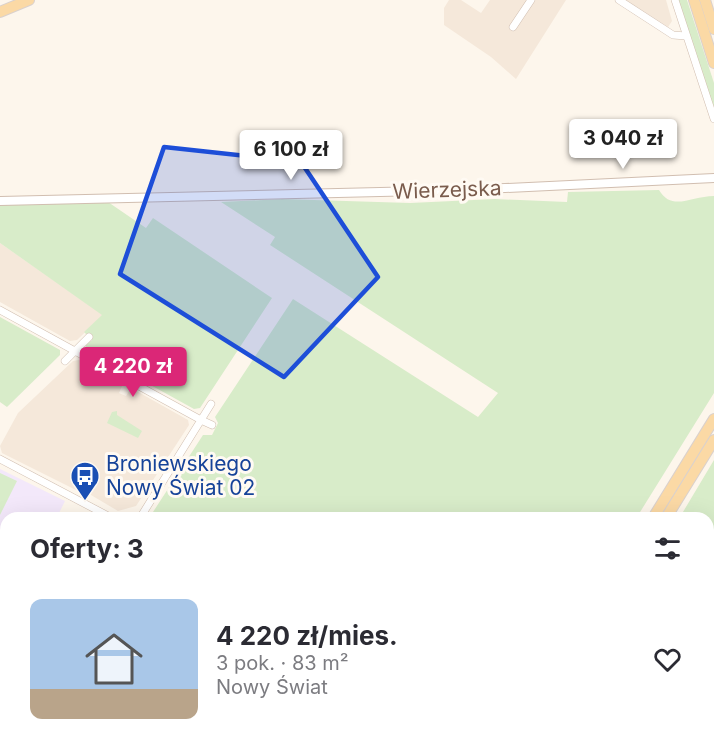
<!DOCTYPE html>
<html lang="pl">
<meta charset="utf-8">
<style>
:root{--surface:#fff;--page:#f2f2f3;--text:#2b2b33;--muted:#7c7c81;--line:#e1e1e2;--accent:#db2777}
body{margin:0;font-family:Inter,sans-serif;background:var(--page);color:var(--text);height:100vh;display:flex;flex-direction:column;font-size:22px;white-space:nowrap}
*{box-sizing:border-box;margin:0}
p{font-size:20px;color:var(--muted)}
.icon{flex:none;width:33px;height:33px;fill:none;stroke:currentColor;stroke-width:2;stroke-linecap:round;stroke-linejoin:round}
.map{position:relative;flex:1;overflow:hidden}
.side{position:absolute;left:0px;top:512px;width:714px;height:236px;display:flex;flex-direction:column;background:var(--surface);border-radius:18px 18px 0 0;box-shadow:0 6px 24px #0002}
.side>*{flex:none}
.price{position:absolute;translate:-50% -51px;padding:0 14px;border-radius:6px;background:#fff;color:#222;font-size:20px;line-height:39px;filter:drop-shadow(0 2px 3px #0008)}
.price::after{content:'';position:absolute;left:50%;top:36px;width:18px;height:14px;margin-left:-9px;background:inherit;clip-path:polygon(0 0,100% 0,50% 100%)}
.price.selected{background:var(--accent);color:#fff}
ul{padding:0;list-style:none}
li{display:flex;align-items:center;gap:18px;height:150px;padding:0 30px}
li+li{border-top:2px solid var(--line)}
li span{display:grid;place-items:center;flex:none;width:168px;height:120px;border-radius:12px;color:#555}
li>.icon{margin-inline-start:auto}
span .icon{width:72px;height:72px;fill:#fffc;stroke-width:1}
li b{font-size:26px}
h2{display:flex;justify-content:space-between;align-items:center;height:72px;padding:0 30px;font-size:26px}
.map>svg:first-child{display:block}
.residential{fill:#f5e8da}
.education{fill:#f3e8fa}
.green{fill:#d8ecc9}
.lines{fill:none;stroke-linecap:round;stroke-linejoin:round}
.stream{stroke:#a5d3da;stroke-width:1.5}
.minor-casing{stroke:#d1beb0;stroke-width:8}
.tertiary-casing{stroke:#d1beb0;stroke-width:10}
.primary-casing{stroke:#dad1cd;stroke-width:12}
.minor{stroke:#fff;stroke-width:7}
.tertiary{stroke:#fff;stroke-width:8}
.primary{stroke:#fbd9a5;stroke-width:10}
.marked{fill:#1d4ed8;fill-opacity:0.2;stroke:#1d4ed8;stroke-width:4.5;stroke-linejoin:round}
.labels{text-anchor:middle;stroke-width:6;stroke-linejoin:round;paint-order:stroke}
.street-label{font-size:21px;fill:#7a5c4d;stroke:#fffaf3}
.transit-label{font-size:21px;fill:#164399;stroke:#fffaf3;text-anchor:start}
</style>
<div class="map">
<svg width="714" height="746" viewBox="0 0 714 746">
<rect width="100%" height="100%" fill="#fdf6ec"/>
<g class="residential">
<path d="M449,0H461L481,13L490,0H566L516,79L491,57L444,25V8Z"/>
<path d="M626,0H666L672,21L668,27Z"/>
<path d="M0,243L103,315L77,340L70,341L0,302Z"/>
<path d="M79,360L123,384L119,393L126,396L131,388L188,420L189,425L136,506L118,511L86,492L84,494L2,453L0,446L18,413L73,361Z"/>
</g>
<path class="education" d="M0,469L65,501L57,517L6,518V609L0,606Z"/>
<g class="green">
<path d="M678,0H687L714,83V112Z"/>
<path d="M659,190C672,212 691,196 714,196V393L637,517L161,518L153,512L203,435H212L218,423L215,417L293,299L478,417L498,393L270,245L275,237L221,202L282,199L410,203L495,199L567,202L568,192Z"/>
<path d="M108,202L146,228L153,218L272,298L200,408L194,409L89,351L85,345L92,340L84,332L102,315L0,243V205Z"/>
<path d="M0,317L60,350V355L7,407L0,402Z"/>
<path d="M117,411V415L142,431L138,438L107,423L112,412Z"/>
<path d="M714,460V684L708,688V518L680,517Z"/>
<path d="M0,473L17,481L0,515Z"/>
<path d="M45,741H120L117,746H42Z"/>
<path d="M138,741H460L467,746H135Z"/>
</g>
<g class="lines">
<g class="stream">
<path d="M708,708L714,704"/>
<path d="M654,746L661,741"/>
</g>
<g class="minor-casing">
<g id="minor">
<path d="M619,0L673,35L686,36"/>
<path d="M675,0L714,119"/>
<path d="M513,27L531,0"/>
<path d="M0,310L201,420L140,518"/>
<path d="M65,361L89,337"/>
<path d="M211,404L201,420L212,425"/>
<path d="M0,459L112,518"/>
<path d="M708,697L714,692"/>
<path d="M0,735L6,725"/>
<path d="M638,746L645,741"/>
</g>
</g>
<g class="tertiary-casing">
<path id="tertiary" d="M0,201L464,190L714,178"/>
</g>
<g class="primary-casing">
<g id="primary">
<path d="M694,0L714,63"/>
<path d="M705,0L714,29"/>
<path d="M0,12L29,0"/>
<path d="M653,518L714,419"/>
<path d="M666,518L714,440"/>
<path d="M521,746L523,741"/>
<path d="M533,746L535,741"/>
</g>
</g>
<use href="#minor" class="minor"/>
<use href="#tertiary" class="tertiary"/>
<use href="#primary" class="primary"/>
</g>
<path class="marked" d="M164,147L301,162L378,277L284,377L120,274Z"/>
<defs>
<g id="bus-pin" transform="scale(1.5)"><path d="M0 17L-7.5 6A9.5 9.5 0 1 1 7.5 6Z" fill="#1a4fb4" stroke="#fffaf3"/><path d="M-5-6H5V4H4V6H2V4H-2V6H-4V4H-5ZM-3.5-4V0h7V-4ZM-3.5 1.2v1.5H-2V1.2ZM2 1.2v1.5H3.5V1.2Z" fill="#fff"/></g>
</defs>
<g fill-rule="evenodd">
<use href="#bus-pin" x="85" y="476"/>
</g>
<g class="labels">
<g class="street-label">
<text transform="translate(447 190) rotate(-2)" y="7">Wierzejska</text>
</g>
<g class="transit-label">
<text x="106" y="471">Broniewskiego<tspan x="106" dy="24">Nowy Świat 02</tspan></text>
</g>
</g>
</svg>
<b class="price" style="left:623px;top:170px">3 040 zł</b>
<b class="price" style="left:291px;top:181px">6 100 zł</b>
<b class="price selected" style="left:133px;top:398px">4 220 zł</b>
<section class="side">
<h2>Oferty: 3<svg class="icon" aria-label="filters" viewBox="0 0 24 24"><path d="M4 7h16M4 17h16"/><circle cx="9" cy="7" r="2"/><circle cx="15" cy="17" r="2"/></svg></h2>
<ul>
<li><span style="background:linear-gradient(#a9c7e8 75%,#b9a48a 0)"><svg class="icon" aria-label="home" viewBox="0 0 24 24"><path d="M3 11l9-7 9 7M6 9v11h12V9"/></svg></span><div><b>4 220 zł/mies.</b><p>3 pok. · 83 m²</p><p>Nowy Świat</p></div><svg class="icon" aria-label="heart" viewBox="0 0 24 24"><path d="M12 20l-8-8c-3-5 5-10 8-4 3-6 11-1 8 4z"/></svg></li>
</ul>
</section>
</div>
